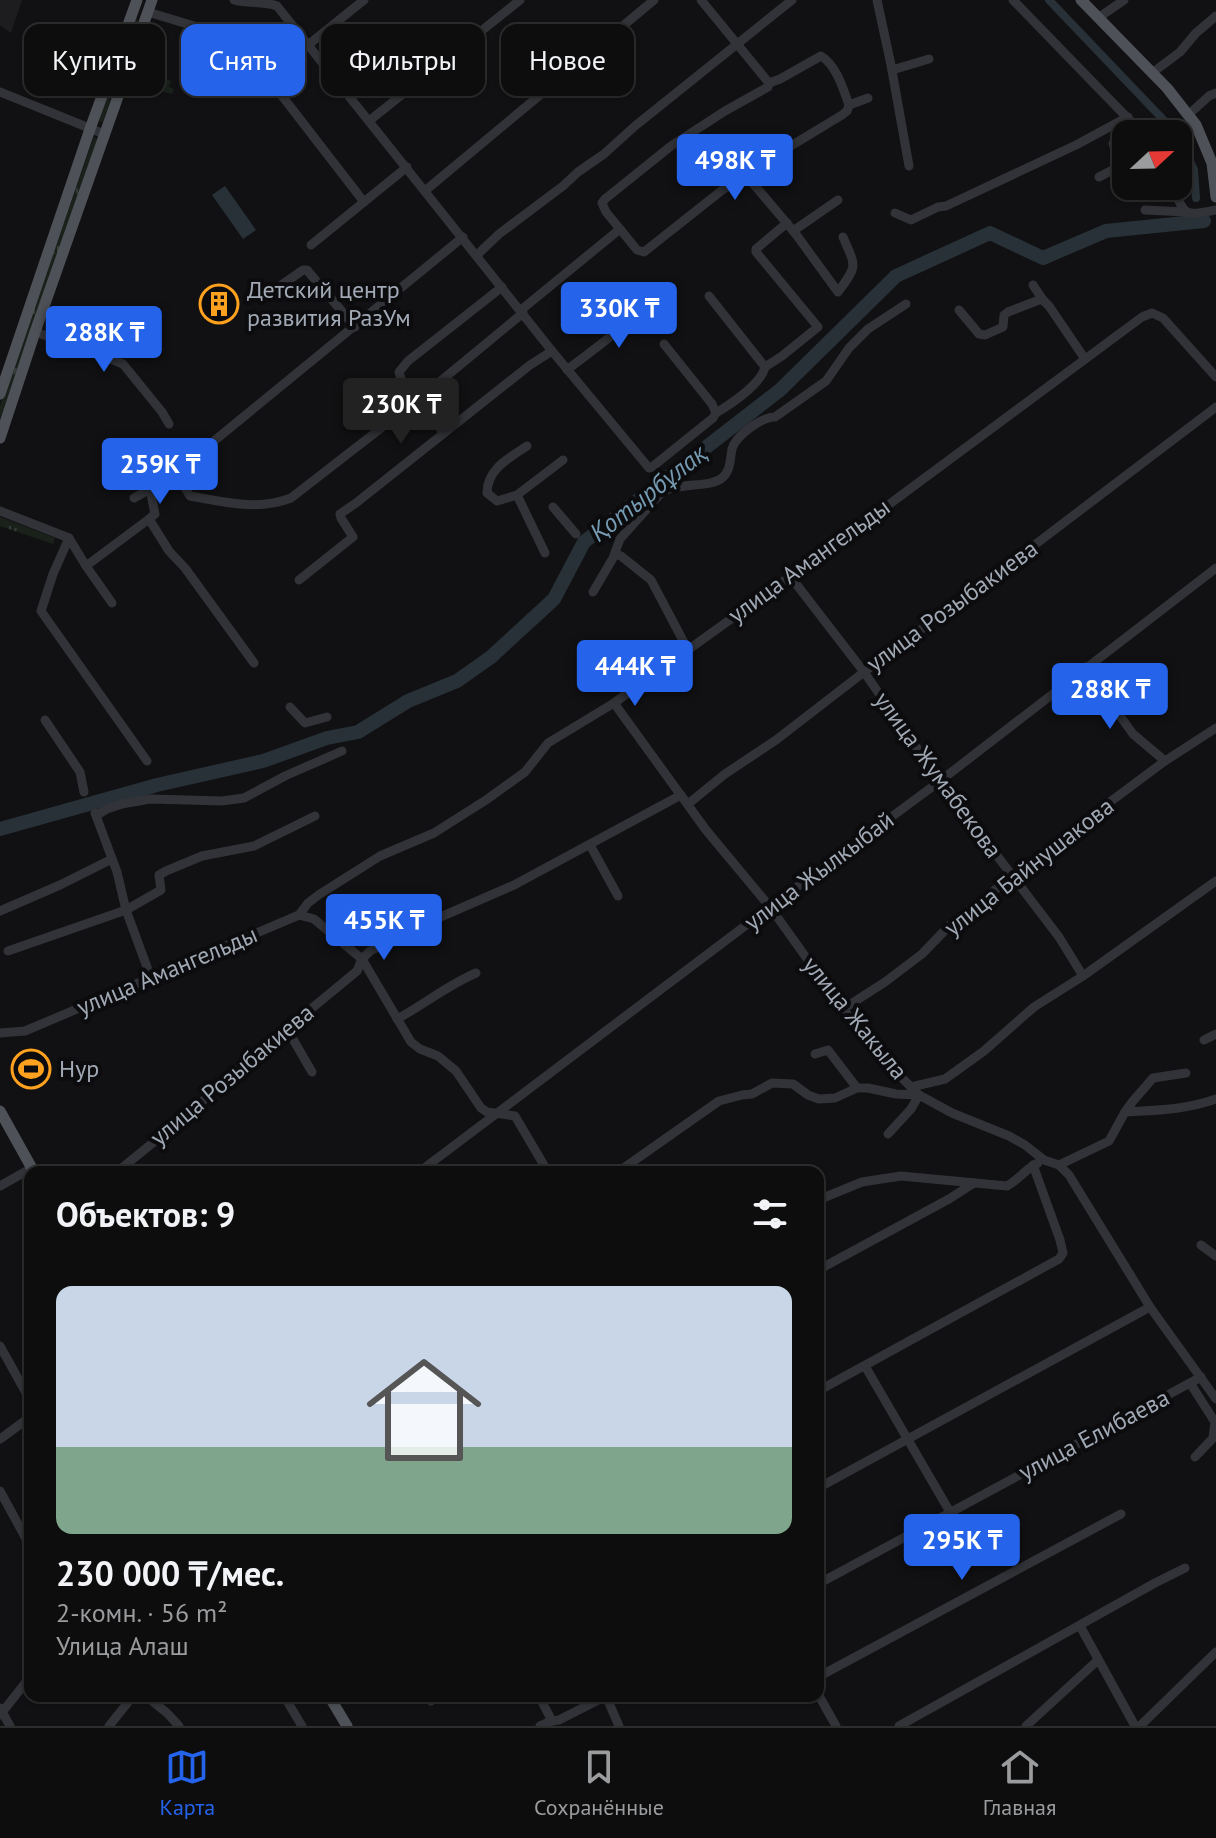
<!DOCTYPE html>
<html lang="ru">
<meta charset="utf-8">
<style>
:root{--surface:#0d0d0e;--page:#1b1b1c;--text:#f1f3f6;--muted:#9a9c9e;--line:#2d2d2e;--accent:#2563eb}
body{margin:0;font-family:"PT Sans",sans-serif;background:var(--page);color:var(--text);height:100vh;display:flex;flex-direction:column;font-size:30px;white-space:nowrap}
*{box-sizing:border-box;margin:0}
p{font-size:26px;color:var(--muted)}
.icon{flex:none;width:44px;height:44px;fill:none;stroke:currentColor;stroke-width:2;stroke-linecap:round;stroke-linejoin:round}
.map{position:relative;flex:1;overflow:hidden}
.drawer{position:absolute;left:24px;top:1166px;width:800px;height:536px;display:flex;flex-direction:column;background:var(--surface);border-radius:16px;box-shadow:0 2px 6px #0004,0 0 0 2px var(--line)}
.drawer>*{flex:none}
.guide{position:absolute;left:24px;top:24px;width:800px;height:72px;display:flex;gap:16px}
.needle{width:52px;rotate:68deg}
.fabs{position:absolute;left:1112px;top:120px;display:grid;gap:16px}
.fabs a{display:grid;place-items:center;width:80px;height:80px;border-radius:16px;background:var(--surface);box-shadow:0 2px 6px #0004,0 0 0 2px var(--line);font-size:40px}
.price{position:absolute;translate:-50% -68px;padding:0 18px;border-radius:8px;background:var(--accent);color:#fff;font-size:26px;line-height:52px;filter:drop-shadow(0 2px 4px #0008)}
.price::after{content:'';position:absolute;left:50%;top:48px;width:24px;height:18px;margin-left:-12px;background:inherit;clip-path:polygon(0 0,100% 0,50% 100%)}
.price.active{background:#222;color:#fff}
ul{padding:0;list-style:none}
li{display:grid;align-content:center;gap:16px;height:424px;padding:0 32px}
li+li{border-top:2px solid var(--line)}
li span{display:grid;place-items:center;height:248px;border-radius:16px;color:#555}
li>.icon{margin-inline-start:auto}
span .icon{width:144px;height:144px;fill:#fffc;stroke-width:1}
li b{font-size:34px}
h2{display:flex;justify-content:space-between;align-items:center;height:96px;padding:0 32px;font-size:34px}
.tag{padding:0 28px;border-radius:16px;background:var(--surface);box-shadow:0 2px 6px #0004,0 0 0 2px var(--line);font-size:28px;line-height:72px}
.tag.active{background:var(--accent);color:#fff}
.tab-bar{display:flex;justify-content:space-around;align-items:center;height:112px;border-top:2px solid var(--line);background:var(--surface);font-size:22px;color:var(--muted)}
.tab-bar a{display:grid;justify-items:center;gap:4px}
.tab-bar .active{color:var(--accent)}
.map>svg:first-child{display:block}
.built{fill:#1d1d20}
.grass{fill:url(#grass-tufts)}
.water{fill:#273137}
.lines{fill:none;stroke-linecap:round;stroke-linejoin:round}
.canal{stroke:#273137;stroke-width:8}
.river{stroke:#273137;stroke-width:14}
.minor{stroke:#323338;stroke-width:9}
.major{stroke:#4e5157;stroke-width:11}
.labels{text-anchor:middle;stroke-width:8;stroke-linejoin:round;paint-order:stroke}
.poi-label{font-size:24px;fill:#a1a9b5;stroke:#0c0c0e;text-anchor:start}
.street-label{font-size:24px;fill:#a1a9b5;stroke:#0c0c0e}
.water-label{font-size:26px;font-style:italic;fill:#759bb3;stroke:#0c0c0e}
</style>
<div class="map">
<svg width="1216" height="1726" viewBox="0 0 1216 1726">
<defs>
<pattern id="grass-tufts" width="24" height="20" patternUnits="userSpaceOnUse" patternTransform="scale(2)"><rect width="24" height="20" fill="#19211a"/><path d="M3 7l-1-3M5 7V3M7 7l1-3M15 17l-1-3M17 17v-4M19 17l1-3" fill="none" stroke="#373e39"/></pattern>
</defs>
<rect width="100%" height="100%" fill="#111113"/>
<path class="built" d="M0,0H22L11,33L0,25Z"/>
<g class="grass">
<path d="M135,18L138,19L137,23L103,121L100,123V113Z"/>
<path d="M157,75L171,81L169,87L174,89L172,94L151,88Z"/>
<path d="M94,137L97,139L96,143L0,419V406Z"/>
<path d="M0,517L55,538L53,544L0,526Z"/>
</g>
<path class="water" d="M225,186L256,230L243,239L212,195Z"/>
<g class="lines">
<g class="canal">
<path d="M1049,0L1177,134"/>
<path d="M1178,135L1194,170L1196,198"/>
</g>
<path class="river" d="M0,829L157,785L263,761L327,738L358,732L408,701L457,681L491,657L554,599L584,542L780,390L896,276L990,233L1043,258L1106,231L1204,221"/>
<g class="minor">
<path d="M234,0C249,4 263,1 277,6L552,351L649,468L652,467L713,418L716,413L712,404L664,344"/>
<path d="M701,0L769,83"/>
<path d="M877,0L891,65L909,166"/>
<path d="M1013,0L1143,134"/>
<path d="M148,12L227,36L245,48L364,202"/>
<path d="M1098,18L1124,0"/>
<path d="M308,45L364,0"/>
<path d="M892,70L929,59"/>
<path d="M1152,73L1180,52L1196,33L1216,16"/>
<path d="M0,92L104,134"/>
<path d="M1188,115L1209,96L1216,93"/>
<path d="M369,121L520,0"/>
<path d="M745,174L795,233L838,292C858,265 856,267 843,237"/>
<path d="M1099,177L1120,166C1121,157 1114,151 1113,143L1134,124"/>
<path d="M1173,186C1185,217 1184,216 1216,210"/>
<path d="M426,190L654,0"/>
<path d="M1145,210L1186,212"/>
<path d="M895,213L911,220L938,207L946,206L1076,145L1128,117"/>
<path d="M620,229L637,250L644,252L721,191L756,167L842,115L847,111L849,105L868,98"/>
<path d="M793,231L838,200"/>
<path d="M311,245L407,167"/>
<path d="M477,255L499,234L563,186L578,172L604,154L635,126L792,0"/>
<path d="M1033,285L1043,300"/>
<path d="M270,293L303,270H307L355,327"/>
<path d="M709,296L765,367C761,384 731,404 716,413"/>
<path d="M521,310L620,229L606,212L602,203L605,199L671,146L725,111L768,87L769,83L780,79L821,56C836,65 843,88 849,105"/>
<path d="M959,310L979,334L985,335L1003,327L1004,315L1008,312L1039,300H1043L1049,306L1085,359"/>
<path d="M35,332L94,352L123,364L162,412L169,424"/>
<path d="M765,367L782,356L818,327L756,252V249L787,223"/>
<path d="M567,370C584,356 630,326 636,308"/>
<path d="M444,433L401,379L399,372L408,361L502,287"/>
<path d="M175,471L190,496C224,502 258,511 291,498L425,394L523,313"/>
<path d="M517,495L497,501L487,493C487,469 509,458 527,446"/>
<path d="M134,498L150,489"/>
<path d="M553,507L576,534"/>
<path d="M0,511L69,538L86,566L149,519L169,551L185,568L254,663"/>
<path d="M149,519L155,514L150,489L214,441L463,237"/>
<path d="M69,538L53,574L41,611L147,761"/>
<path d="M545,553L517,495L563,460"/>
<path d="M615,554L621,556L651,580L688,650"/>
<path d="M86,566L112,603"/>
<path d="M790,576L864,672L940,781L1059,937L1083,976"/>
<path d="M299,580L353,537L341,518L340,514L356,503L530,365L552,351"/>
<path d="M593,592L613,558L620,539L662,492C680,482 710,488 722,478C731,471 730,458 732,449C736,435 762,417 775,417L826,381L849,348L868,329L906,304"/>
<path d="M1085,667L1133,734L1165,761"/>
<path d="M614,703L706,830L770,907L843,1009L893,1069L919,1095L952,1113L1009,1136L1025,1145L1044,1160L1059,1165L1069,1175L1150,1307L1216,1399"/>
<path d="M290,707L305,723L327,717"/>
<path d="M45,720L80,772L84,792"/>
<path d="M688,804L725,774L776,740L864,672L1028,550L1216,407"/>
<path d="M590,845L618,896"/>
<path d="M0,911L60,885L112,859"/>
<path d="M299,915L314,919L362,959L411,1042L420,1049L438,1056L456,1071L481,1108L487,1112L515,1116L548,1172"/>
<path d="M8,951L126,910L161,890L159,875L166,871L202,856L254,846L315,816"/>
<path d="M151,978L126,910L117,872L95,813L99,814L107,809L122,804L150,799L222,801L244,798L285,776L342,751"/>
<path d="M843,1009L885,982L922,954L951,924L1071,831L1165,761L1216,728"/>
<path d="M397,1019C423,1005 448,985 476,973"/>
<path d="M287,1029L312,1072"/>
<path d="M0,1033L25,1031L299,915L308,903L320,894L380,856L434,833L486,800L525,772L548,743L614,703L841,540L1142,317L1152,313L1163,318L1216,377"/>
<path d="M1204,1040L1216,1034"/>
<path d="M815,1054L828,1050L857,1088"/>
<path d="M911,1087L945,1079L984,1051L1034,1007L1083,976L1216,881"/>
<path d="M1125,1112L1133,1101L1153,1078L1186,1073"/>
<path d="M1059,1165L1109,1141L1125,1112C1158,1110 1184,1110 1216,1099"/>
<path d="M117,1172L193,1110L231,1075L357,971L362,959L370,951L429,922L514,885L681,795"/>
<path d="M419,1172L770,907L940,781L1216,568"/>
<path d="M618,1172L719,1101L742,1095L752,1094L772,1083L793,1084L808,1095L819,1099L835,1098L857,1088H868L896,1094L919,1095L911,1109L888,1134"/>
<path d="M0,1186L32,1168"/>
<path d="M818,1200L862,1182L901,1176L1007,1186C1020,1179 1026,1168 1038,1163"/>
<path d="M1201,1245L1216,1256"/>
<path d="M818,1270L949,1199L974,1183"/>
<path d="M0,1346L30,1400"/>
<path d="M865,1366L950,1512"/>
<path d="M1190,1383L1215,1422L1213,1438L1195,1457"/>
<path d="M818,1391L1059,1259L1063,1253L1060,1240L1033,1165"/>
<path d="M0,1439L30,1417"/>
<path d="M818,1488L1150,1307"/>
<path d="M0,1491L30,1546"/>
<path d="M818,1584L1201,1377"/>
<path d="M1080,1626L1135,1726"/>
<path d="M818,1677L1121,1514"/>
<path d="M818,1694L836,1726"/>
<path d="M146,1696L167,1713L179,1726"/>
<path d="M284,1696L302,1726"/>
<path d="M539,1696L552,1721L559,1720L606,1696"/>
<path d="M606,1696L619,1726"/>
<path d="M431,1701L439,1696"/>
<path d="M0,1708L10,1726"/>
<path d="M0,1715L30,1677"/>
<path d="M109,1726L133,1696"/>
<path d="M540,1726L552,1721"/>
<path d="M899,1726L1155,1583L1185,1568"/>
<path d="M1026,1726L1098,1660"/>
<path d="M1140,1726L1216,1652"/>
</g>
<g class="major">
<path d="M1081,0L1167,88L1196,125L1212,163L1216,197"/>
<path d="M0,394L90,129L137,0"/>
<path d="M0,438L35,332L152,0"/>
<path d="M0,1111L34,1172"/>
<path d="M329,1696L347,1726"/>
</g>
</g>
<defs>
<g id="building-ring" transform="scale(2)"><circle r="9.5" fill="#0c0c0e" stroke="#fea11e" stroke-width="1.5"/><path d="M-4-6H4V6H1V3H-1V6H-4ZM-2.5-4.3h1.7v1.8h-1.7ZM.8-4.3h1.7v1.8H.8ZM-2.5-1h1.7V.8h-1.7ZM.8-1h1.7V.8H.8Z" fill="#fea11e"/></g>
<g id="stadium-ring" transform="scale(2)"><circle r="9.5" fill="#0c0c0e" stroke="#fea11e" stroke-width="1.5"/><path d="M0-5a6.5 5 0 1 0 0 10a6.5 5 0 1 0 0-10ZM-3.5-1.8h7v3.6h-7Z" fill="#fea11e"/></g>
</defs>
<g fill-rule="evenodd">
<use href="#building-ring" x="219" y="304"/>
<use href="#stadium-ring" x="31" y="1069"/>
</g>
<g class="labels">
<g class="poi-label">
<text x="247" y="298">Детский центр<tspan x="247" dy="28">развития РазУм</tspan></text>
<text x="59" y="1077">Нур</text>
</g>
<g class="street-label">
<text transform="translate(809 561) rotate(-36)" y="8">улица Амангельды</text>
<text transform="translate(952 606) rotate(-36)" y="8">улица Розыбакиева</text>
<text transform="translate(938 775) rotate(54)" y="8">улица Жумабекова</text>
<text transform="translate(1029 867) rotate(-38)" y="8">улица Байнушакова</text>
<text transform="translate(819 871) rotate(-37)" y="8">улица Жылкыбай</text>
<text transform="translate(167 971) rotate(-23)" y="8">улица Амангельды</text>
<text transform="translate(855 1018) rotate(51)" y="8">улица Жакыла</text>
<text transform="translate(232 1075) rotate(-40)" y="8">улица Розыбакиева</text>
<text transform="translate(1094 1435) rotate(-28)" y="8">улица Елибаева</text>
</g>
<g class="water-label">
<text transform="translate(648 493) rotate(-38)" y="9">Қотырбұлақ</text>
</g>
</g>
</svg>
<div class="fabs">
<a><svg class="needle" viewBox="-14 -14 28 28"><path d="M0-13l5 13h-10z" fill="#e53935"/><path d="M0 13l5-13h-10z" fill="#9a9c9e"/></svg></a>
</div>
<b class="price" style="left:735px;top:202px">498K ₸</b>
<b class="price" style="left:619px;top:350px">330K ₸</b>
<b class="price" style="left:104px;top:374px">288K ₸</b>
<b class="price active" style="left:401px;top:446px">230K ₸</b>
<b class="price" style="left:160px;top:506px">259K ₸</b>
<b class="price" style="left:635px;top:708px">444K ₸</b>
<b class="price" style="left:1110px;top:731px">288K ₸</b>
<b class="price" style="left:384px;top:962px">455K ₸</b>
<b class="price" style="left:962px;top:1582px">295K ₸</b>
<div class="guide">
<a class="tag">Купить</a>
<a class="tag active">Снять</a>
<a class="tag">Фильтры</a>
<a class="tag">Новое</a>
</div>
<section class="drawer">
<h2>Объектов: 9<svg class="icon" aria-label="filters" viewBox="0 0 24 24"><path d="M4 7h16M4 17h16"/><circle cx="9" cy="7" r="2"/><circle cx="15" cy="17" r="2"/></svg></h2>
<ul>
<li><span style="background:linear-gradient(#c9d6e8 65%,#7fa58c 0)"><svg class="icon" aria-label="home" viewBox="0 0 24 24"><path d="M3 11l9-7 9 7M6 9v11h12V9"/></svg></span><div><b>230 000 ₸/мес.</b><p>2-комн. · 56 m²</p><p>Улица Алаш</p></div></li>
</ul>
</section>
</div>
<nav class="tab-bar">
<a class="active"><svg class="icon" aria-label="map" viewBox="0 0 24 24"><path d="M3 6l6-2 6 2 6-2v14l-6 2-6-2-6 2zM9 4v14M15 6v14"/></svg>Карта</a>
<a><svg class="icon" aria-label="saved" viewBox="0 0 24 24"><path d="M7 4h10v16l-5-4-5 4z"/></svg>Сохранённые</a>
<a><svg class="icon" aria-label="home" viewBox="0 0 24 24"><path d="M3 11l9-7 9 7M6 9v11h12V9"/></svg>Главная</a>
</nav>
